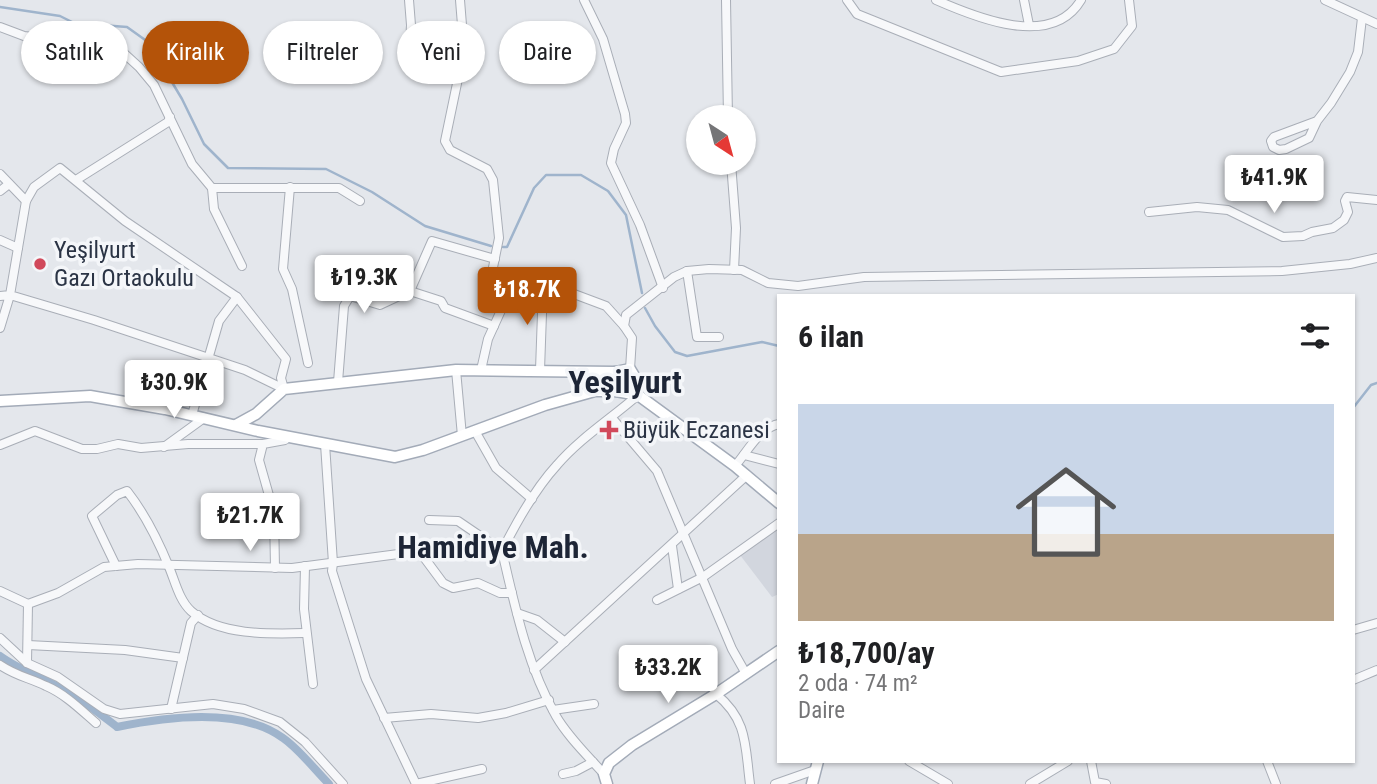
<!DOCTYPE html>
<html lang="tr">
<meta charset="utf-8">
<style>
:root{--surface:#fff;--page:#f2f2f2;--text:#202124;--muted:#757577;--accent:#b45309}
body{margin:0;font-family:"Roboto Condensed",sans-serif;background:var(--page);color:var(--text);height:100vh;display:flex;flex-direction:column;font-size:26px;white-space:nowrap}
*{box-sizing:border-box;margin:0}
p{font-size:23px;color:var(--muted)}
.icon{flex:none;width:38px;height:38px;fill:none;stroke:currentColor;stroke-width:2;stroke-linecap:round;stroke-linejoin:round}
.map{position:relative;flex:1;overflow:hidden}
.side{position:absolute;left:777px;top:294px;width:578px;height:469px;display:flex;flex-direction:column;background:var(--surface);border-radius:0px;box-shadow:0 2px 5px #0004}
.side>*{flex:none}
.banner{position:absolute;left:21px;top:21px;width:651px;height:63px;display:flex;gap:14px}
.needle{width:46px;rotate:144deg}
.buttons{position:absolute;left:686px;top:105px;display:grid;gap:14px}
.buttons a{display:grid;place-items:center;width:70px;height:70px;border-radius:50%;background:var(--surface);box-shadow:0 2px 5px #0004;font-size:35px}
.price{position:absolute;translate:-50% -60px;padding:0 16px;border-radius:7px;background:#fff;color:#222;font-size:23px;line-height:46px;filter:drop-shadow(0 2px 4px #0008)}
.price::after{content:'';position:absolute;left:50%;top:42px;width:21px;height:16px;margin-left:-10px;background:inherit;clip-path:polygon(0 0,100% 0,50% 100%)}
.price.current{background:var(--accent);color:#fff}
ul{padding:0;list-style:none}
li{display:grid;align-content:center;gap:14px;height:371px;padding:0 21px}
li span{display:grid;place-items:center;height:217px;border-radius:0px;color:#555}
li>.icon{margin-inline-start:auto}
span .icon{width:126px;height:126px;fill:#fffc;stroke-width:1}
li b{font-size:30px}
h2{display:flex;justify-content:space-between;align-items:center;height:84px;padding:0 21px;font-size:30px}
.chip{padding:0 24px;border-radius:32px;background:var(--surface);box-shadow:0 2px 5px #0004;font-size:24px;line-height:63px}
.chip.current{background:var(--accent);color:#fff}
.map>svg:first-child{display:block}
.built{fill:#d2d6de}
.lines{fill:none;stroke-linecap:round;stroke-linejoin:round}
.stream{stroke:#9fb4cc;stroke-width:2.5}
.canal{stroke:#9fb4cc;stroke-width:8}
.minor-casing{stroke:#a9aeb7;stroke-width:10}
.major-casing{stroke:#a3abb8;stroke-width:13}
.minor{stroke:#f7f8fa;stroke-width:8}
.major{stroke:#fff;stroke-width:10}
.poi-dot{fill:#d1495b;stroke:#f4f6f9;stroke-width:2.5}
.labels{text-anchor:middle;stroke-width:7;stroke-linejoin:round;paint-order:stroke}
.poi-label{font-size:24px;fill:#2b3445;stroke:#f4f6f9;text-anchor:start}
.district-label{font-size:32px;font-weight:bold;fill:#1d2536;stroke:#f4f6f9}
</style>
<div class="map">
<svg width="1377" height="784" viewBox="0 0 1377 784">
<rect width="100%" height="100%" fill="#e4e7ec"/>
<path class="built" d="M779,526V594L772,597L740,555Z"/>
<g class="lines">
<g class="stream">
<path d="M0,7L60,16L82,27L101,25L127,27L148,42L182,99L204,144L228,168L326,169L372,192L425,226L491,246"/>
<path d="M503,247H507L534,188L546,175H581L608,191L626,215L642,293"/>
<path d="M645,308L655,326L675,352L687,356L762,342L779,346"/>
<path d="M1353,408L1371,385L1377,383"/>
</g>
<path class="canal" d="M0,656C22,672 49,680 72,695C88,704 103,716 117,727C165,717 241,707 283,738C299,749 315,770 329,784"/>
<g class="minor-casing">
<g id="minor">
<path d="M409,0L411,25L409,61"/>
<path d="M460,0L464,50L445,141L450,150L487,169L493,180L499,238L490,282L503,306"/>
<path d="M584,0L603,39L625,114L626,123L614,149L611,163L640,225L663,288"/>
<path d="M726,0L728,117"/>
<path d="M847,0L857,14L1001,72L1078,61L1114,49L1132,26L1129,0"/>
<path d="M936,0C977,18 1052,49 1081,0"/>
<path d="M1024,0L1029,25"/>
<path d="M1325,0L1377,24"/>
<path d="M0,27L24,36L117,47L139,67L154,85L192,164L212,188L214,209L242,266"/>
<path d="M1317,121L1274,137L1271,141L1273,147L1279,150L1286,149L1309,138L1317,121L1331,103L1350,72L1358,52L1362,18"/>
<path d="M731,163L736,228L734,270"/>
<path d="M0,174L26,201"/>
<path d="M76,180L168,122L170,117"/>
<path d="M290,187L283,269L292,289L308,363"/>
<path d="M212,188H339L360,201"/>
<path d="M0,191L9,184"/>
<path d="M1149,212L1197,207L1228,210L1283,237L1303,236L1312,232L1333,228L1344,220L1348,212L1345,201L1347,197L1377,200"/>
<path d="M0,240L18,248"/>
<path d="M687,271L697,337H719"/>
<path d="M410,291L432,241L495,259"/>
<path d="M0,296L10,295L94,320L245,370L284,389L281,378L286,359L237,297L125,221L60,168L34,187L26,201L10,295L0,328"/>
<path d="M630,369L632,338L624,326L626,315L674,277L687,271L709,269L742,270L768,283L798,286L864,277L1282,271L1350,264L1377,258"/>
<path d="M456,370L462,436"/>
<path d="M481,370L488,339L503,306L526,288L538,284L558,288L606,306L624,326"/>
<path d="M540,370L543,285"/>
<path d="M338,382L344,306L350,296L380,305L410,291L441,301L445,308L494,326"/>
<path d="M192,415L219,321L237,297"/>
<path d="M612,418L657,471L732,649L745,672"/>
<path d="M475,431L496,468L532,499"/>
<path d="M325,444L333,563L332,571L366,679L416,784L482,769"/>
<path d="M0,445L35,431L82,449H97L118,444L141,448L188,444H263"/>
<path d="M164,447L204,418"/>
<path d="M744,455L779,464"/>
<path d="M735,466C748,451 759,428 779,424"/>
<path d="M429,520L458,521L502,551"/>
<path d="M672,546L678,589"/>
<path d="M420,552L443,583L453,588L478,583L500,593H512"/>
<path d="M116,566L92,516L117,495L127,491C145,514 158,540 169,567C175,581 179,600 191,611C219,636 271,634 306,633"/>
<path d="M305,566L304,609L313,684"/>
<path d="M275,568L274,513L259,460L263,444L285,440"/>
<path d="M0,591L28,604L58,593L104,567L138,564L292,568L406,553L476,550L502,551"/>
<path d="M657,600L703,577L779,523"/>
<path d="M517,613L537,620L565,642"/>
<path d="M1353,630L1377,623"/>
<path d="M0,638L27,663L58,677L104,709L120,714L213,704L244,709L280,722L305,742L343,784"/>
<path d="M28,645L125,650L183,658"/>
<path d="M27,663L28,604"/>
<path d="M685,664L718,693"/>
<path d="M0,665C18,677 28,677 46,686C65,694 81,710 96,723"/>
<path d="M534,670L747,475"/>
<path d="M1353,680L1377,670"/>
<path d="M716,694C748,720 745,746 750,784"/>
<path d="M171,709L191,623L198,615"/>
<path d="M553,710L594,704"/>
<path d="M384,718L431,714L478,718L506,713L549,700"/>
<path d="M909,761L948,784"/>
<path d="M1091,761L1095,782L1106,784"/>
<path d="M1267,761L1276,784"/>
<path d="M563,774L576,771L593,762"/>
<path d="M604,774C588,756 568,737 556,716C527,665 515,607 502,551C517,521 534,490 557,465C580,438 612,418 638,395"/>
<path d="M775,784L815,770"/>
<path d="M1030,784L1068,761"/>
</g>
</g>
<g class="major-casing">
<g id="major">
<path d="M616,391L612,384L615,372L630,369L639,384L638,395"/>
<path d="M0,401L90,396L165,409L258,431L395,457L423,450L545,405L595,391H616L638,395L735,466L779,503"/>
<path d="M236,425L256,414L284,389L456,370L615,372"/>
<path d="M607,784L604,774L609,763L632,745L716,694L779,651"/>
<path d="M812,784L818,761"/>
</g>
</g>
<use href="#minor" class="minor"/>
<use href="#major" class="major"/>
</g>
<g class="poi-dot">
<circle cx="40" cy="264" r="7"/>
<path d="M605.5 419.5h7v7h7v7h-7v7h-7v-7h-7v-7h7z"/>
</g>
<g class="labels">
<g class="poi-label">
<text x="54" y="258">Yeşilyurt<tspan x="54" dy="28">Gazı Ortaokulu</tspan></text>
<text x="623" y="438">Büyük Eczanesi</text>
</g>
<g class="district-label">
<text x="625" y="393">Yeşilyurt</text>
<text x="493" y="558">Hamidiye Mah.</text>
</g>
</g>
</svg>
<div class="buttons">
<a><svg class="needle" viewBox="-14 -14 28 28"><path d="M0-13l5 13h-10z" fill="#e53935"/><path d="M0 13l5-13h-10z" fill="#757577"/></svg></a>
</div>
<b class="price" style="left:1274px;top:215px">₺41.9K</b>
<b class="price" style="left:364px;top:315px">₺19.3K</b>
<b class="price current" style="left:527px;top:327px">₺18.7K</b>
<b class="price" style="left:174px;top:420px">₺30.9K</b>
<b class="price" style="left:250px;top:553px">₺21.7K</b>
<b class="price" style="left:668px;top:705px">₺33.2K</b>
<div class="banner">
<a class="chip">Satılık</a>
<a class="chip current">Kiralık</a>
<a class="chip">Filtreler</a>
<a class="chip">Yeni</a>
<a class="chip">Daire</a>
</div>
<section class="side">
<h2>6 ilan<svg class="icon" aria-label="filters" viewBox="0 0 24 24"><path d="M4 7h16M4 17h16"/><circle cx="9" cy="7" r="2"/><circle cx="15" cy="17" r="2"/></svg></h2>
<ul>
<li><span style="background:linear-gradient(#c9d6e8 60%,#b9a48a 0)"><svg class="icon" aria-label="home" viewBox="0 0 24 24"><path d="M3 11l9-7 9 7M6 9v11h12V9"/></svg></span><div><b>₺18,700/ay</b><p>2 oda · 74 m²</p><p>Daire</p></div></li>
</ul>
</section>
</div>
